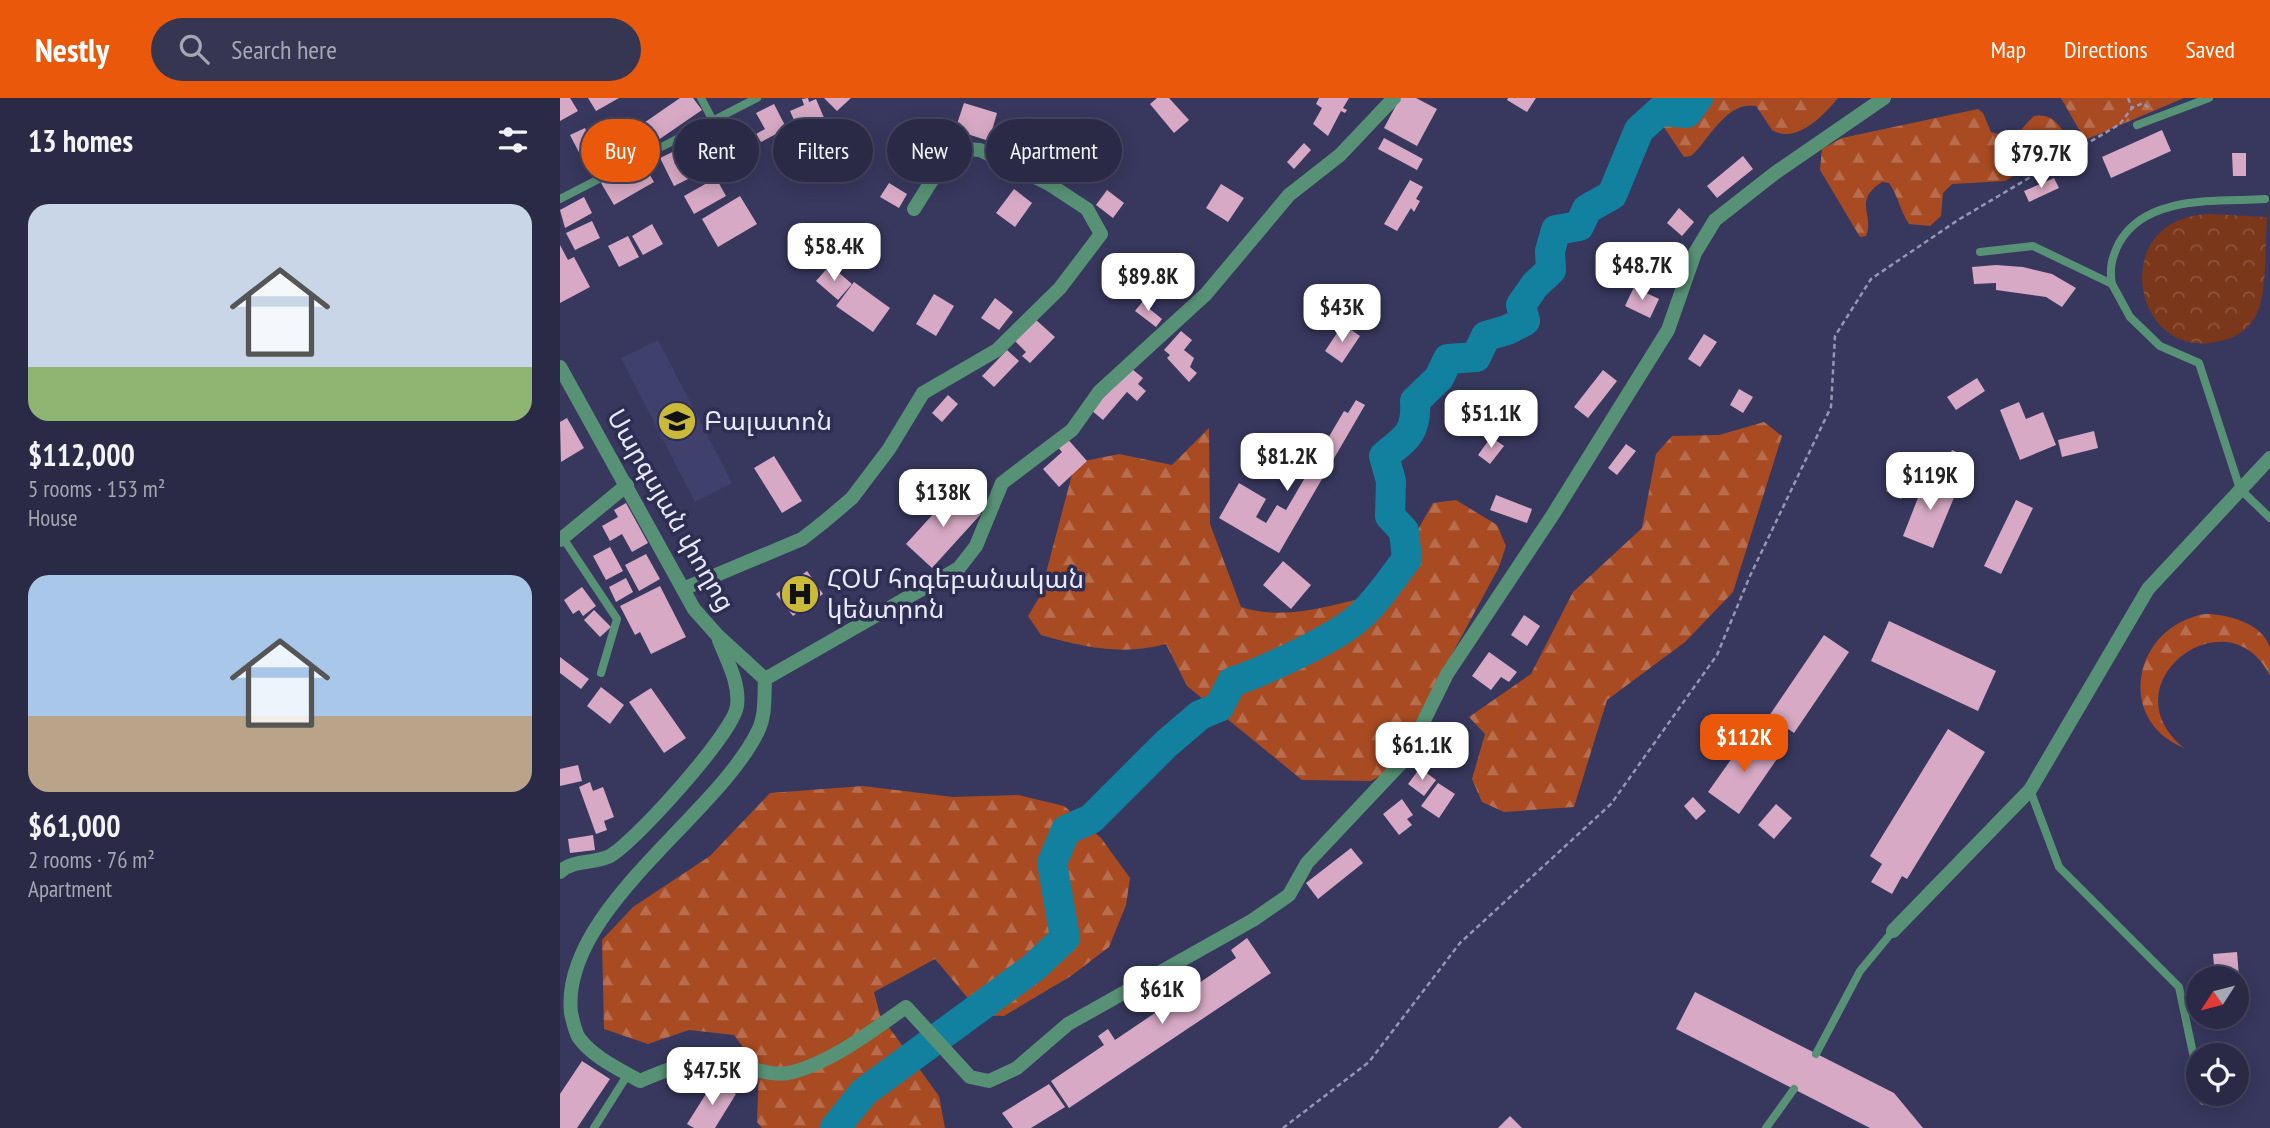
<!DOCTYPE html>
<meta charset="utf-8">
<style>
:root{--surface:#2a2a47;--page:#363652;--text:#f1f3f6;--muted:#a5a7b4;--line:#464660;--accent:#ea580c}
body{margin:0;font-family:"PT Sans Narrow","Noto Sans Armenian",sans-serif;background:var(--page);color:var(--text);height:100vh;display:flex;flex-direction:column;font-size:26px;white-space:nowrap}
*{box-sizing:border-box;margin:0}
p{font-size:23px;color:var(--muted)}
.icon{flex:none;width:38px;height:38px;fill:none;stroke:currentColor;stroke-width:2;stroke-linecap:round;stroke-linejoin:round}
.map{position:relative;flex:1;overflow:hidden}
.drawer{display:flex;flex-direction:column;background:var(--surface);width:560px}
.drawer>*{flex:none}
.top-card{position:absolute;left:21px;top:21px;width:665px;height:63px;display:flex;gap:14px}
.needle{width:46px;rotate:234deg}
.controls{position:absolute;left:1626px;top:868px;display:grid;gap:14px}
.controls a{display:grid;place-items:center;width:63px;height:63px;border-radius:50%;background:var(--surface);box-shadow:0 4px 18px #0003,0 0 0 2px var(--line);font-size:35px}
.price{position:absolute;translate:-50% -60px;padding:0 16px;border-radius:14px;background:#fff;color:#222;font-size:23px;line-height:46px;filter:drop-shadow(0 2px 4px #0008)}
.price::after{content:'';position:absolute;left:50%;top:42px;width:21px;height:16px;margin-left:-10px;background:inherit;clip-path:polygon(0 0,100% 0,50% 100%)}
.price.selected{background:var(--accent);color:#fff}
ul{padding:0;list-style:none}
li{display:grid;align-content:center;gap:14px;height:371px;padding:0 28px}
li span{display:grid;place-items:center;height:217px;border-radius:21px;color:#555}
li>.icon{margin-inline-start:auto}
span .icon{width:126px;height:126px;fill:#fffc;stroke-width:1}
li b{font-size:30px}
h2{display:flex;justify-content:space-between;align-items:center;height:84px;padding:0 28px;font-size:30px}
.tag{padding:0 24px;border-radius:32px;background:var(--surface);box-shadow:0 4px 18px #0003,0 0 0 2px var(--line);font-size:24px;line-height:63px}
.tag.selected{background:var(--accent);color:#fff}
header{display:flex;align-items:center;gap:42px;box-sizing:border-box;height:98px;padding:0 35px;background:var(--accent);color:#fff}
header strong{font-size:33px}
nav{display:flex;gap:38px;margin-inline-start:auto;font-size:24px}
.search{width:490px;height:63px;background:var(--page);display:flex;align-items:center;gap:18px;box-sizing:border-box;padding:0 24px;border-radius:38px;color:var(--muted);font-size:26px}
main{display:flex;flex:1;min-height:0}
.map>svg:first-child{display:block}
.built{fill:#40406d}
.forest{fill:url(#forest-firs)}
.park{fill:url(#park-crowns)}
.lines{fill:none;stroke-linecap:round;stroke-linejoin:round}
.river{stroke:#12819f;stroke-width:30}
.building{fill:#d7a9c4}
.path{stroke:#9696b3;stroke-width:2.5;stroke-dasharray:5 3.5;stroke-linecap:butt}
.service{stroke:#589276;stroke-width:8}
.minor{stroke:#589276;stroke-width:14}
.labels{text-anchor:middle;stroke-width:7;stroke-linejoin:round;paint-order:stroke}
.poi-label{font-size:26px;fill:#e8e9fc;stroke:#2e2e53;text-anchor:start}
.street-label{font-size:26px;fill:#e8e9fc;stroke:#2e2e53}
</style>
<header>
<strong>Nestly</strong>
<div class="search"><svg class="icon" aria-label="search" viewBox="0 0 24 24"><circle cx="10" cy="10" r="6"/><path d="M15 15l6 6"/></svg>Search here</div>
<nav><a>Map</a><a>Directions</a><a>Saved</a></nav>
</header>
<main>
<section class="drawer">
<h2>13 homes<svg class="icon" aria-label="filters" viewBox="0 0 24 24"><path d="M4 7h16M4 17h16"/><circle cx="9" cy="7" r="2"/><circle cx="15" cy="17" r="2"/></svg></h2>
<ul>
<li><span style="background:linear-gradient(#c9d6e8 75%,#8fb573 0)"><svg class="icon" aria-label="home" viewBox="0 0 24 24"><path d="M3 11l9-7 9 7M6 9v11h12V9"/></svg></span><div><b>$112,000</b><p>5 rooms · 153 m²</p><p>House</p></div></li>
<li><span style="background:linear-gradient(#a9c7e8 65%,#b9a48a 0)"><svg class="icon" aria-label="home" viewBox="0 0 24 24"><path d="M3 11l9-7 9 7M6 9v11h12V9"/></svg></span><div><b>$61,000</b><p>2 rooms · 76 m²</p><p>Apartment</p></div></li>
</ul>
</section>
<div class="map">
<svg width="1710" height="1030" viewBox="0 0 1710 1030">
<defs>
<pattern id="forest-firs" width="22" height="20" patternUnits="userSpaceOnUse" patternTransform="scale(1.75)"><rect width="22" height="20" fill="#a84b22"/><path d="M5 1l3.5 6h-7zM16 11l3.5 6h-7z" fill="#b86e4e"/></pattern>
<pattern id="park-crowns" width="20" height="18" patternUnits="userSpaceOnUse" patternTransform="scale(1.75)"><rect width="20" height="18" fill="#7b3719"/><path d="M2 6a3 3 0 1 1 6 0M12 15a3 3 0 1 1 6 0" fill="none" stroke="#8e543b"/></pattern>
</defs>
<rect width="100%" height="100%" fill="#38385f"/>
<path class="built" d="M98,242L172,385L135,404L61,260Z"/>
<g class="forest">
<path d="M1103,0H1278C1264,17 1236,47 1212,32L1196,8C1167,2 1149,42 1131,58L1124,59L1101,25L1099,18Z"/>
<path d="M1501,0H1624L1525,42Z"/>
<path d="M1418,11L1423,15L1431,34C1460,42 1455,36 1474,18C1494,15 1501,30 1511,45H1519L1508,53L1503,48L1496,50L1497,70L1470,69L1445,83L1392,86L1383,95L1381,118L1370,128L1349,126C1340,113 1338,97 1329,85L1322,84C1292,103 1315,117 1306,138L1300,139L1260,72L1262,51L1282,40Z"/>
<path d="M1204,324L1222,338L1173,494L1125,544L1047,602L1014,709L944,714L922,704L912,681L925,636L909,619L971,576L1013,494L1082,430L1096,356L1112,338L1159,337Z"/>
<path d="M649,330L650,426L681,509C727,524 776,506 822,495L873,405L896,402L937,427L946,448L939,469L829,673L811,683L742,682L627,588L606,546C562,558 524,549 481,537L468,518L480,498L515,365L559,356L612,367Z"/>
<path d="M1645,516C1667,516 1703,525 1710,550C1710,558 1710,570 1710,578C1669,493 1545,585 1624,650C1554,621 1574,528 1645,516Z"/>
<path d="M303,688L393,699L458,697L504,708L541,740L570,780L566,807L549,849L511,878L444,918L422,917L375,861L314,894L320,917L379,998L385,1030H202L197,1024L199,971L174,937L129,932L88,946L44,931L42,842L73,809L150,758L210,695Z"/>
</g>
<path class="park" d="M1649,116L1707,119C1705,145 1707,186 1699,210C1693,228 1679,239 1660,243C1573,266 1545,120 1649,116Z"/>
<g class="lines">
<path class="river" d="M275,1030L304,994L473,870L505,840L492,765L506,732L531,721L606,646L640,617L659,609L672,584C704,573 773,542 798,520C817,504 832,480 847,461L844,433L830,418L831,383L824,358C847,340 857,334 855,303L879,280L888,261L916,259L926,238L947,232L965,223L961,207L975,187L991,172L990,153L996,132L1019,128L1027,111L1052,97L1079,32L1100,13L1127,15L1138,0"/>
</g>
<g class="building">
<path d="M0,0H10L18,13L0,23Z"/>
<path d="M28,0H59L36,13Z"/>
<path d="M120,0H133L142,12L91,47L78,29Z"/>
<path d="M248,0L249,4L256,1L265,22L255,26V21L237,29L230,13L244,7L242,1Z"/>
<path d="M264,0H291L277,13Z"/>
<path d="M597,0H609L629,22L614,35L590,6Z"/>
<path d="M759,0H789L783,10L787,12L785,15L781,13L768,38L753,26L762,10L756,6Z"/>
<path d="M840,0H856L877,11L857,48L824,30Z"/>
<path d="M948,0H976L967,14L947,2Z"/>
<path d="M404,5L437,15L429,43L395,32Z"/>
<path d="M214,6L232,41L221,43L216,36L201,44L196,36L205,31L196,15Z"/>
<path d="M348,22L381,30L377,47L344,39Z"/>
<path d="M480,25L503,38L490,61L467,48Z"/>
<path d="M25,30L38,57L24,64L10,37Z"/>
<path d="M158,32L171,60L114,88L100,60Z"/>
<path d="M1602,32L1611,53L1551,80L1542,59Z"/>
<path d="M273,33L288,54L276,65L256,44L266,34L269,38Z"/>
<path d="M824,40L863,61L857,72L818,51Z"/>
<path d="M520,43L545,63L528,83L507,66L514,58L510,55Z"/>
<path d="M744,45L751,52L734,71L727,64Z"/>
<path d="M1672,55H1686V78H1673Z"/>
<path d="M1183,58L1193,71L1157,100L1147,88Z"/>
<path d="M84,67L94,84L54,107L41,85L54,78L56,82Z"/>
<path d="M156,80L166,98L134,116L124,98Z"/>
<path d="M1494,80L1499,90L1469,104L1464,93Z"/>
<path d="M850,82L863,89L856,101L860,103L854,114L851,110L837,133L824,126Z"/>
<path d="M329,85L347,96L339,110L320,99Z"/>
<path d="M661,86L684,100L668,124L646,110Z"/>
<path d="M454,91L472,105L455,129L436,115Z"/>
<path d="M547,92L564,105L553,120L536,107Z"/>
<path d="M180,98L197,126L158,149L142,121Z"/>
<path d="M24,99L32,115L5,130L0,112Z"/>
<path d="M1119,110L1134,124L1122,138L1107,125Z"/>
<path d="M32,123L40,140L15,152L6,135Z"/>
<path d="M92,126L103,146L83,157L72,138Z"/>
<path d="M68,138L79,159L59,169L48,148Z"/>
<path d="M0,147L8,162L14,159L30,189L0,205Z"/>
<path d="M270,167L292,186L278,202L256,183Z"/>
<path d="M1436,167L1463,169L1492,176L1516,190L1502,209L1486,199L1436,192V185L1414,186L1412,169Z"/>
<path d="M294,184L330,210L313,234L276,208Z"/>
<path d="M1074,189L1099,201L1090,220L1065,208Z"/>
<path d="M374,196L394,208L376,238L356,226Z"/>
<path d="M587,198L591,201L586,208L602,221L596,229L575,213Z"/>
<path d="M435,200L453,214L439,232L421,220Z"/>
<path d="M795,206L813,214L809,224L791,216Z"/>
<path d="M475,221L495,239L470,265L462,258L466,254L455,243Z"/>
<path d="M783,226L800,238L782,265L765,253Z"/>
<path d="M621,233L632,242L624,252L634,260L630,269L637,275L629,284L607,260L610,257L604,252Z"/>
<path d="M1144,236L1157,244L1140,269L1128,261Z"/>
<path d="M447,252L459,263L434,289L422,278Z"/>
<path d="M572,271L583,280L578,286L586,293L577,303L567,294L543,322L531,312Z"/>
<path d="M1043,272L1057,283L1028,320L1014,309Z"/>
<path d="M1417,280L1425,293L1396,312L1387,299Z"/>
<path d="M1179,291L1193,299L1183,315L1170,307Z"/>
<path d="M388,297L398,306L382,324L372,315Z"/>
<path d="M796,302L805,307L719,455L659,420L679,385L706,401L696,419L706,425L717,407L726,412L784,313L788,315Z"/>
<path d="M1459,304L1466,321L1483,314L1496,347L1460,362L1440,312Z"/>
<path d="M7,320L24,350L1,364L0,324Z"/>
<path d="M1534,333L1538,350L1502,359L1498,342Z"/>
<path d="M505,338L527,363L499,389L483,371L502,354L495,346Z"/>
<path d="M931,339L944,348L930,366L918,357Z"/>
<path d="M1066,346L1076,353L1057,377L1048,370Z"/>
<path d="M1392,352L1408,359L1398,379L1383,372Z"/>
<path d="M214,358L242,403L222,415L194,370Z"/>
<path d="M1338,370L1353,378L1341,401L1326,393Z"/>
<path d="M1367,377L1398,390L1373,450L1343,438Z"/>
<path d="M395,392L421,416L372,470L346,446Z"/>
<path d="M936,397L972,411L967,425L930,412Z"/>
<path d="M1456,402L1473,410L1441,476L1424,468Z"/>
<path d="M66,405L88,445L72,454L62,436L50,443L42,428L58,419L54,412Z"/>
<path d="M50,449L63,473L46,482L33,458Z"/>
<path d="M86,456L100,481L79,493L65,467Z"/>
<path d="M723,463L751,487L731,511L703,487Z"/>
<path d="M247,473L263,496L233,518L216,496Z"/>
<path d="M66,480L73,494L56,504L49,489Z"/>
<path d="M100,488L126,539L91,556L80,534L75,537L60,508Z"/>
<path d="M22,489L36,508L23,518L19,512L13,516L4,502Z"/>
<path d="M34,512L51,529L40,539L24,522Z"/>
<path d="M964,517L980,528L967,548L951,537Z"/>
<path d="M1329,523L1436,573L1418,613L1311,563Z"/>
<path d="M1264,537L1289,554L1234,635L1209,618Z"/>
<path d="M929,554L957,574L949,584L941,579L931,592L912,578Z"/>
<path d="M0,559L29,581L21,591L0,575Z"/>
<path d="M41,589L64,607L50,626L27,608Z"/>
<path d="M91,590L126,640L104,655L69,604Z"/>
<path d="M1388,631L1425,654L1347,781L1342,778L1332,796L1311,784L1322,766L1310,758Z"/>
<path d="M887,632L906,644L895,662L876,650Z"/>
<path d="M1189,636L1219,658L1179,716L1148,694Z"/>
<path d="M18,667L22,683L0,688V671Z"/>
<path d="M860,670L876,682L864,698L848,686Z"/>
<path d="M30,684L33,693L43,689L54,719L44,723L47,732L36,736L19,689Z"/>
<path d="M878,685L895,696L879,720L861,708Z"/>
<path d="M1133,699L1146,713L1136,722L1124,708Z"/>
<path d="M842,701L853,717L847,721L852,727L839,737L823,716Z"/>
<path d="M1216,706L1232,720L1214,741L1198,727Z"/>
<path d="M33,737L35,752L10,755L8,741Z"/>
<path d="M791,750L803,765L758,801L746,785Z"/>
<path d="M687,840L711,875L509,1010L491,983L544,947L538,938L548,931L555,942L676,860L671,852Z"/>
<path d="M1677,854L1680,891H1676V880H1655L1653,856Z"/>
<path d="M1135,894L1334,995L1363,1030H1310L1116,931Z"/>
<path d="M22,963L50,981L17,1030H0V996Z"/>
<path d="M154,983L176,996L155,1030H134L127,1026Z"/>
<path d="M489,986L505,1009L471,1030H453L442,1015Z"/>
<path d="M950,1018L962,1030H938Z"/>
</g>
<g class="lines">
<g class="path">
<path d="M1568,0L1572,10"/>
<path d="M723,1030L809,964L900,845L1051,706L1157,557L1190,478L1271,309L1275,238L1311,181L1398,122L1560,26L1572,10L1583,5L1590,11"/>
</g>
<g class="service">
<path d="M141,0L152,21"/>
<path d="M1577,27L1649,0"/>
<path d="M0,101L197,0"/>
<path d="M1420,154L1473,148L1552,186L1570,219L1600,248L1639,265L1680,391L1710,420"/>
<path d="M1552,186C1549,170 1552,159 1559,145C1586,96 1658,104 1705,101"/>
<path d="M3,440L57,521L41,575"/>
<path d="M1470,692L1499,769L1619,889L1638,979"/>
<path d="M1256,956L1300,873L1333,833"/>
<path d="M1641,996L1643,1003"/>
<path d="M34,1030L68,976"/>
<path d="M1206,1030L1234,991"/>
</g>
<g class="minor">
<path d="M0,269L134,511L157,537L205,581C204,598 206,617 198,633C158,717 0,813 11,915C13,923 15,934 19,940C34,960 59,971 80,983C112,969 134,961 169,966C190,968 211,980 233,974C272,964 313,932 346,909L410,979L429,983L457,970L508,926L693,822L729,797L747,765L845,661L887,576L994,415L1108,232L1135,155L1155,122L1215,75L1324,0"/>
<path d="M0,442L67,387"/>
<path d="M123,491L242,441L265,423L292,400L329,351L363,295L437,252L500,190L541,136L527,111L489,86L420,52L392,50L354,111"/>
<path d="M205,581L399,470L416,448L442,385L512,332L539,294L646,196L729,97L780,57L834,0"/>
<path d="M0,774C13,761 35,766 50,758C75,744 174,634 177,608C180,585 167,563 159,542"/>
<path d="M1333,833L1470,692L1588,491L1710,360"/>
</g>
</g>
<defs>
<g id="school-disc" transform="scale(2.0125)"><circle r="9.5" fill="#c9ba3a" stroke="#2e2e53"/><path d="M0-5L7-2L0 1L-7-2ZM-4 1L0 2.5L4 1V4Q0 6-4 4Z" fill="#111"/></g>
<g id="hospital-disc" transform="scale(2.0125)"><circle r="9.5" fill="#c9ba3a" stroke="#2e2e53"/><path d="M-5-5h3v3.5h4V-5h3V5h-3V1.5h-4V5h-3Z" fill="#111"/></g>
</defs>
<g fill-rule="evenodd">
<use href="#school-disc" x="117" y="323"/>
<use href="#hospital-disc" x="240" y="496"/>
</g>
<g class="labels">
<g class="poi-label">
<text x="144" y="332">Բալատոն</text>
<text x="267" y="490">ՀՕՄ հոգեբանական<tspan x="267" dy="30">կենտրոն</tspan></text>
</g>
<g class="street-label">
<text transform="translate(111 412) rotate(60)" y="9">Սարգսյան փողոց</text>
</g>
</g>
</svg>
<div class="controls">
<a><svg class="needle" viewBox="-14 -14 28 28"><path d="M0-13l5 13h-10z" fill="#e53935"/><path d="M0 13l5-13h-10z" fill="#a5a7b4"/></svg></a>
<a><svg class="icon" aria-label="locate" viewBox="0 0 24 24"><circle cx="12" cy="12" r="6"/><path d="M12 2v4M12 18v4M2 12h4M18 12h4"/></svg></a>
</div>
<b class="price" style="left:1481px;top:92px">$79.7K</b>
<b class="price" style="left:274px;top:185px">$58.4K</b>
<b class="price" style="left:1082px;top:204px">$48.7K</b>
<b class="price" style="left:588px;top:215px">$89.8K</b>
<b class="price" style="left:782px;top:246px">$43K</b>
<b class="price" style="left:931px;top:352px">$51.1K</b>
<b class="price" style="left:727px;top:395px">$81.2K</b>
<b class="price" style="left:1370px;top:414px">$119K</b>
<b class="price" style="left:383px;top:431px">$138K</b>
<b class="price selected" style="left:1184px;top:676px">$112K</b>
<b class="price" style="left:862px;top:684px">$61.1K</b>
<b class="price" style="left:602px;top:928px">$61K</b>
<b class="price" style="left:152px;top:1009px">$47.5K</b>
<div class="top-card">
<a class="tag selected">Buy</a>
<a class="tag">Rent</a>
<a class="tag">Filters</a>
<a class="tag">New</a>
<a class="tag">Apartment</a>
</div>
</div>
</main>
